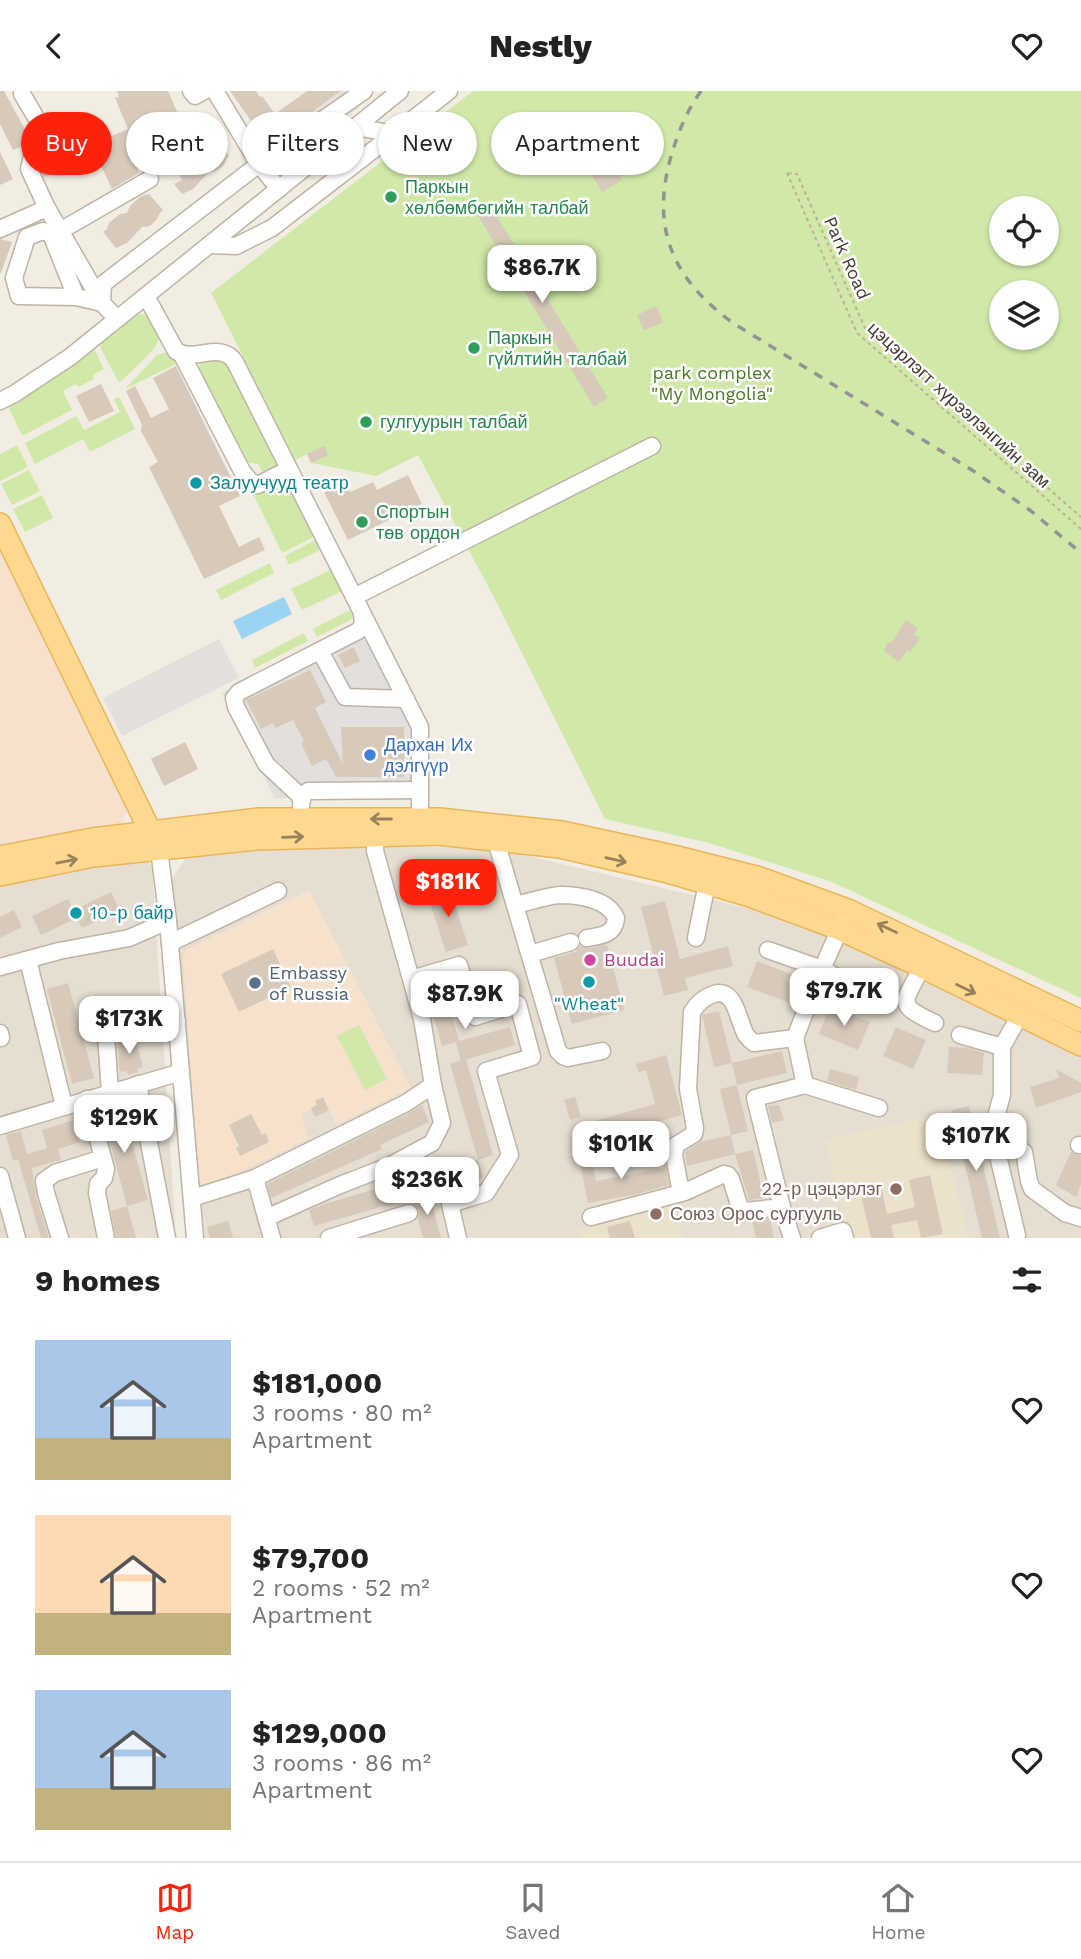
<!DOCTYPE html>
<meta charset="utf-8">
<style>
:root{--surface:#fff;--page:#f6f6f6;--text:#222;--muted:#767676;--line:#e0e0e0;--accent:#ff230d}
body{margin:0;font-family:"Work Sans",sans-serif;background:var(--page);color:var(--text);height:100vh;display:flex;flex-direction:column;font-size:26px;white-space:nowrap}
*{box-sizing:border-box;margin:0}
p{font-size:23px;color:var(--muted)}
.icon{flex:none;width:38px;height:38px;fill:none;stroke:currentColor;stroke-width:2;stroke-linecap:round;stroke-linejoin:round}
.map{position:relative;height:1147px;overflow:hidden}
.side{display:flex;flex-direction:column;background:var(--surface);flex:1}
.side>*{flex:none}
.top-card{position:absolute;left:21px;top:21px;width:700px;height:63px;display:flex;gap:14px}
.tools{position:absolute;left:989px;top:105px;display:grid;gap:14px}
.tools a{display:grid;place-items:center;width:70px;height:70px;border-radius:50%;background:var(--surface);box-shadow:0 2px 5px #0004;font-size:35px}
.price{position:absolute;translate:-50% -60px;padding:0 16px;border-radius:14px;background:#fff;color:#222;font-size:23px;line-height:46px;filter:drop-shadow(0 2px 4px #0008)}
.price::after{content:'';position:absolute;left:50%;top:42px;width:21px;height:16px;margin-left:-10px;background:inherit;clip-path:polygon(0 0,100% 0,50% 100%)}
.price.active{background:var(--accent);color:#fff}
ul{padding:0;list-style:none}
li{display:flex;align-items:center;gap:21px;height:175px;padding:0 35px}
li span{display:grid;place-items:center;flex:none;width:196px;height:140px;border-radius:0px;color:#555}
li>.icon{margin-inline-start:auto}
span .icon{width:84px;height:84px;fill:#fffc;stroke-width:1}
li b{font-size:30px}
h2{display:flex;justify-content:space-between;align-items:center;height:84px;padding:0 35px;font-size:30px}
.chip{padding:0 24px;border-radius:32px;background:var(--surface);box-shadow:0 2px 5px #0004;font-size:24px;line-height:63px}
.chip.active{background:var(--accent);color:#fff}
header{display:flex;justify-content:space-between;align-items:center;height:91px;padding:0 35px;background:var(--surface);font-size:32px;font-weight:800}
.dock{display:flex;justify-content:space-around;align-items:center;height:98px;border-top:2px solid var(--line);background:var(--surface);font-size:19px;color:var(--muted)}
.dock a{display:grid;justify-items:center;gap:4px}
.dock .active{color:var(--accent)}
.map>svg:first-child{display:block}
.residential{fill:#e6ded0}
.commercial{fill:#f6e2cc}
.education{fill:#ece1cb}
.green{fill:#d0e9a9;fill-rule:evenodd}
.parking{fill:#e2dfdc}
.water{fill:#9bd4f3}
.building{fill:#d7cabb}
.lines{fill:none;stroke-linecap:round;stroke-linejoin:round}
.minor-casing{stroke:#beb4a5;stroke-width:19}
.major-casing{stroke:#e8b55a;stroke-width:24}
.path{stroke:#c0af96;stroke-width:2;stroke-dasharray:3.5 3.5;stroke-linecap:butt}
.minor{stroke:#fff;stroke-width:16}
.major{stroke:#ffd88f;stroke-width:21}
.rail{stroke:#939393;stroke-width:3.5;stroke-dasharray:9 9;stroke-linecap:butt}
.oneway{stroke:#98825c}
.leisure-dot{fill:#2e9e5b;stroke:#fff;stroke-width:2.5}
.culture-dot{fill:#0f9aa8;stroke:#fff;stroke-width:2.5}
.shop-dot{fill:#3f7fe0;stroke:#fff;stroke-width:2.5}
.hotel-dot{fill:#d1479c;stroke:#fff;stroke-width:2.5}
.service-dot{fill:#5c6f8a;stroke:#fff;stroke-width:2.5}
.education-dot{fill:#8d6e63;stroke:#fff;stroke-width:2.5}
.labels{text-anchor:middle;stroke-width:5;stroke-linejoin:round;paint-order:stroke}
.leisure-label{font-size:18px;fill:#27864d;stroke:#fff;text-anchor:start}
.street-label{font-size:18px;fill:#443c33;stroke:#fff}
.park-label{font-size:18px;fill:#497824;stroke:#fff}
.culture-label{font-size:18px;fill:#0d838f;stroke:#fff;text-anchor:start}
.shop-label{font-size:18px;fill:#366cbe;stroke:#fff;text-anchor:start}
.hotel-label{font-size:18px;fill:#b23c85;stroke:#fff;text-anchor:start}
.service-label{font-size:18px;fill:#4e5e75;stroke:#fff;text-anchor:start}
.education-label{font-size:18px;fill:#785e54;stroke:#fff;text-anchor:end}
</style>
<header><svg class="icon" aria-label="back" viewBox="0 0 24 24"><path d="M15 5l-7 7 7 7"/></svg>Nestly<svg class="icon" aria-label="heart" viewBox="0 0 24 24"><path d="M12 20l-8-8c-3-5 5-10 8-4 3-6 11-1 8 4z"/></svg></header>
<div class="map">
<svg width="1081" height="1147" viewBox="0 0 1081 1147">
<rect width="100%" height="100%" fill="#f2ede3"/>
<g class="residential">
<path d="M357,751L512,761L796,829L1081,959V1147H198L171,789L186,767Z"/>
<path d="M144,766L152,776L176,1147H0V789Z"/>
</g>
<g class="commercial">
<path d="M0,460L127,718L123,732L0,763Z"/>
<path d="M309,799L411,997L336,1034L329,1019L315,1026L311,1018L302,1023L308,1048L209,1096L201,1093L199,1088L183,869L184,863L187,858Z"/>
</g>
<g class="education">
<path d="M938,1023L968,1147H849L825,1049Z"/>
<path d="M675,1112L683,1147H581L578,1138Z"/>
</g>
<g class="green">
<path d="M473,0H1081V907L832,791L709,752L605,728L497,512L418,364L376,385L311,372L307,363L295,369L211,202ZM1001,117H1046V163H1001ZM1001,201H1046V247H1001Z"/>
<path d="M140,223C149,224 151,228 155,236C156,238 159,245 159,247C159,257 127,284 119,292L99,254L126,230Z"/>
<path d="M93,256L104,278L93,284L94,288L78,296L76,293L63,300L72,319L22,345L8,315Z"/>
<path d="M167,261L170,262L176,273L125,298L157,264Z"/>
<path d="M210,262L229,273L281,380L266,388L258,373L243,371L197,282L202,266Z"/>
<path d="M119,306L135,338L90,361L83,348L35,373L25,352L76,325L84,339L120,321L114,308Z"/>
<path d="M17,354L28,376L0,390V363Z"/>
<path d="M29,379L40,400L12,414L1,393Z"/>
<path d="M285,387L314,446L282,462L253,403Z"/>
<path d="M42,404L53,427L25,441L13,418Z"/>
<path d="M315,449L320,459L289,474L285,465Z"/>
<path d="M270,472L274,482L221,509L216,499Z"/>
<path d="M330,479L341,501L302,519L291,498Z"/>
<path d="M350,519L354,527L317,546L313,538Z"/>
<path d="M304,542L308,550L255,577L252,569Z"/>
<path d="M359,934L387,988L365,999L337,945Z"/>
</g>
<g class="parking">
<path d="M342,0H345L358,17L284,74L270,55Z"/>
<path d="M368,527L426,636V709H298L295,706L275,708L222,602Z"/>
<path d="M219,548L239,587L122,645L103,607Z"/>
</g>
<path class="water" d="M284,506L292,523L242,548L233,530Z"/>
<g class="building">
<path d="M0,0H4L29,46L25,54L13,59L0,33Z"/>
<path d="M117,0H168L182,32L161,42L154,27L139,33L153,62L134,69L139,82L112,98L91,54L128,38L115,7L119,6Z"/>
<path d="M230,0H256L260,6L262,5L275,23L307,0H341L276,48L264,32L256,37Z"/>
<path d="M585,28L622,89L602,101L565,40Z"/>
<path d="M63,34L76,61L73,63L78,71L44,86L40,78L49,73L44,63L48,55L58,51L52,39Z"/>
<path d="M215,48L229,65L226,68L224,74L216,80L208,82L193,98L182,103L174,93L182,89L176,77L186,69L193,68L196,61L207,51Z"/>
<path d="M0,61L13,88L0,94Z"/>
<path d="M149,103L163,119L160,122L157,128L150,135L142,136L127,152L116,157L103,141L107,138L109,132L120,123L127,122L130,115L141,105Z"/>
<path d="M488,111L608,307L594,316L475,120Z"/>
<path d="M0,148L12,151L1,182H0Z"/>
<path d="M656,215L663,231L644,239L637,224Z"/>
<path d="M176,275L240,405L219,415L239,456L259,446L265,459L204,488L149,376L158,371L141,340L142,334L126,300L135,295L151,327L169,318L153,287Z"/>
<path d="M101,293L114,320L89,331L76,305Z"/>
<path d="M324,355L328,364L311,372L307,363Z"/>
<path d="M408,384L422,413L348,449L324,401L345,391L350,401L373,391L377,399Z"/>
<path d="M906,529L918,537L914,543L920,547L910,562L908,558L899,571L884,560L887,551L891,552Z"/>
<path d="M354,556L360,570L345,577L338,564Z"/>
<path d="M310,579L326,611L315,617L343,673L341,636H404V686H336L326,668L312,675L301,652L304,650L293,629L275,637L273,632L261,638L246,609Z"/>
<path d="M185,651L198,678L164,695L151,668Z"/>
<path d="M449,796L468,854L446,861L427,803Z"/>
<path d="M111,801L120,819L82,837L77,827L41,844L32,825L68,808L73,819Z"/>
<path d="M665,810L680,868L728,855L733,875L685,887L688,899L664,905L641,816Z"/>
<path d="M14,819L22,836L0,847V826Z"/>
<path d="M607,854L624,919L572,933L554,867L575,861L581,855L589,857Z"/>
<path d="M273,858L291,896L239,921L221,883Z"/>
<path d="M757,870L799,886L790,912L747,896Z"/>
<path d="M68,892L94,987L72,993L47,898Z"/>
<path d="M444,897L459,950L510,936L515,954L461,970L456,951L442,955L427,902Z"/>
<path d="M830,915L870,931L858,959L819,943Z"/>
<path d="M719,920L732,972L714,976L702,924Z"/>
<path d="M896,936L926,949L913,978L883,965Z"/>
<path d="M124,946L125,951L135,948L143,976L137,978L138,981L128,984L127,980L120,981L119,975L117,948Z"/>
<path d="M949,956L967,957L984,962L982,984L947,982Z"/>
<path d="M782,960L787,982L737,994L732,972Z"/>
<path d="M666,964L682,1024L582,1052L577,1035L655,1013L646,979L638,981L636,973Z"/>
<path d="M466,968L493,1064L478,1069L450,973Z"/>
<path d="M830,978L859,986L856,999L827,990Z"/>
<path d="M1056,978L1081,992V1001L1036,1017L1030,996L1059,987Z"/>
<path d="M737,994L748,1040L731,1044L720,998Z"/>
<path d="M323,1006L329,1019L315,1026L311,1017L317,1014L315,1010Z"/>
<path d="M575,1006L581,1026L570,1029L564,1009Z"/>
<path d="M121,1012L148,1109L127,1115L101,1018Z"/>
<path d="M422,1014L429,1031L380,1054L382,1058L271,1107L267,1093L411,1021Z"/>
<path d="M779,1014L784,1029L772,1032L768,1015Z"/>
<path d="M969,1015L1000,1147H982L952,1019Z"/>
<path d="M251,1023L262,1044L266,1042L269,1051L240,1065L236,1057L239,1055L229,1034Z"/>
<path d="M74,1029L80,1051L58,1058L61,1069L32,1077L36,1105L49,1147H41L18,1068L13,1070L6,1044L21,1040L27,1063L47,1057L42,1039Z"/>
<path d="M731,1044L735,1063L687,1075L685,1061L700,1051Z"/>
<path d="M666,1050L664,1065L669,1094L637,1103L588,1112L578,1062L590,1059L596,1090L664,1077L659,1052Z"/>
<path d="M753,1059L764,1107L749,1109L735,1063Z"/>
<path d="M1071,1061L1081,1065V1093L1076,1106L1056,1094Z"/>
<path d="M478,1069L483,1087L429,1102L424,1084Z"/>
<path d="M930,1084L943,1143L921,1147L917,1129L891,1134L894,1147H871L860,1100L881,1095L887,1123L915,1116L909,1089Z"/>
<path d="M407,1089L412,1107L314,1135L309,1119L324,1113Z"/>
<path d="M429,1102L441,1147H423L418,1128L419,1120L413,1113L412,1107Z"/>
<path d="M127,1115L136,1147H116L111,1120Z"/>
<path d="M770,1128L774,1147H756L752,1130Z"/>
<path d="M228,1130L233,1147H210L207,1136Z"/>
<path d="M630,1130L635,1147H610L607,1136Z"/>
</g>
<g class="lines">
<g class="minor-casing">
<g id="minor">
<path d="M191,0L195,5L204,0"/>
<path d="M215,0L259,73L364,0"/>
<path d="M22,3L41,35L42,45L33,61L29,78L47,117L102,212"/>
<path d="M356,36L394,43L449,0"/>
<path d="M0,138L47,117"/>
<path d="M60,140L150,88"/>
<path d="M209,154L236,155L272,137L394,43"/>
<path d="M146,205L176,260C194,272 221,249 235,271L420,636V727"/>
<path d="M76,206L51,143L43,140L27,146L14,187L19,205L76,206L102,212L117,228"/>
<path d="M102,212L103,193L259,73L279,98"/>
<path d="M182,264L242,380L250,390L258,394L289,378"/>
<path d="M0,310L14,303L70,266L400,0"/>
<path d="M354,506L652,355"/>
<path d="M320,560L345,606L406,608"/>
<path d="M301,709L299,704L266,673L236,616L234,607L239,601L358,540L363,534L362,523"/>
<path d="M301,715L303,704L308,700L420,699"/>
<path d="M376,744L375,760L411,888L459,874L475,926L518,913L532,966L486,980L510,1064L486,1102L450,1113L458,1147"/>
<path d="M496,750L558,960L563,965L568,967L602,960"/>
<path d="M159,758L168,830L195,1147"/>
<path d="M515,814C529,811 546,805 560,804C579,804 608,808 616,827C615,844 600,845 587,847"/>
<path d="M843,831L822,878L885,912"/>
<path d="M696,847L707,792"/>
<path d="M170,852L278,800"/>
<path d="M768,859L822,878L795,947"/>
<path d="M530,863L571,851"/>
<path d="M28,869L64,1015"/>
<path d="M0,876L59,860L129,847L168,830"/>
<path d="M922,876C904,912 894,913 935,932"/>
<path d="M0,942L1,947"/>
<path d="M960,944L1002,956V1004L992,1040L1017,1144"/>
<path d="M1002,956L1020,924"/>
<path d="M138,993L167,1147"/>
<path d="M805,994L879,1017"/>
<path d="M110,1001L106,944C119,927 156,931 177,930"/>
<path d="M87,1008L106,1078L104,1087L98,1093L97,1102L106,1147"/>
<path d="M0,1035L181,981"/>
<path d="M1079,1054H1081"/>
<path d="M1024,1061L1029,1090L1032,1098L1065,1122L1081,1127"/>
<path d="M0,1085L17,1147"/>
<path d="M255,1087L406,1012L433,994L422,928L411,888"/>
<path d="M681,1102L674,1064L676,1054L694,1043L695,1037L688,998L692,921C697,913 704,906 714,903C736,896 738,931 746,944C749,948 750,949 754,952L795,947L805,994L755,1007L782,1116L792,1147"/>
<path d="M192,1107L255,1087L272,1147"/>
<path d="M591,1126L685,1101L724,1083L728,1084L731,1088L740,1117L745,1120L782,1116"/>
<path d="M266,1127L340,1094L389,1075L432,1052L442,1032L433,994"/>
<path d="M60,1147L46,1102L44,1090L55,1082L103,1067"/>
<path d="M329,1147L409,1122"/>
<path d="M820,1147L843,1140L845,1147"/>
</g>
</g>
<g class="major-casing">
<g id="major">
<path d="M0,433L156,752"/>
<path d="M0,766L92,748L258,728H439L562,741L673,765L760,787L848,819L1081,930"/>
<path d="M0,784L93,765L258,748L437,743L560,756L664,780L750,805L839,838L922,876L1081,954"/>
</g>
</g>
<g class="path">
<path d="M787,82L857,242L1081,438"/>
<path d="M788,82L797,83L865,237L1081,426"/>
</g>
<use href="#minor" class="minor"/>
<use href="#major" class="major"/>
<path class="rail" d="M701,0C686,21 677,44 670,69C651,140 674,189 733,232L972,379L1031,420L1081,462"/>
</g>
<defs><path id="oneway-shaft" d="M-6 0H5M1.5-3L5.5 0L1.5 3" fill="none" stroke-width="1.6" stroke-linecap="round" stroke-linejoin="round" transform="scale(1.75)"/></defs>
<g class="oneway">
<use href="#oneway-shaft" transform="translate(381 728) rotate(180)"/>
<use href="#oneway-shaft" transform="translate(293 746) rotate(-2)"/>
<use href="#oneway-shaft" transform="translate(616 769) rotate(13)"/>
<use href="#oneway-shaft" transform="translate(67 770) rotate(-11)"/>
<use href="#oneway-shaft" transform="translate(887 837) rotate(-155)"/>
<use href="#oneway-shaft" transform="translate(966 898) rotate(26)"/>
</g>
<g class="leisure-dot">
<circle cx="391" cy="106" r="7"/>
<circle cx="474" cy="257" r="7"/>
<circle cx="366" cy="331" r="7"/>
<circle cx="362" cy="431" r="7"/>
</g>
<g class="culture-dot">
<circle cx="196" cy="392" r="7"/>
<circle cx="76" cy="822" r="7"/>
<circle cx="589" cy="891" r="7"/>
</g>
<circle class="shop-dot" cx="370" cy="664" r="7"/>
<circle class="hotel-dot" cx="590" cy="869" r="7"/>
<circle class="service-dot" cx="255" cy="892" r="7"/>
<g class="education-dot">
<circle cx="896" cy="1098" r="7"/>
<circle cx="656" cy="1123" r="7"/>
</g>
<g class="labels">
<g class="leisure-label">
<text x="405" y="102">Паркын<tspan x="405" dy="21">хөлбөмбөгийн талбай</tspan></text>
<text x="488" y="253">Паркын<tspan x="488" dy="21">гүйлтийн талбай</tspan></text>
<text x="380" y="337">гулгуурын талбай</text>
<text x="376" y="427">Спортын<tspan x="376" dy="21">төв ордон</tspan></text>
</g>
<g class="street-label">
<text transform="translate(847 167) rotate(66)" y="6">Park Road</text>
<text transform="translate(959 314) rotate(42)" y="6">цэцэрлэгт хүрээлэнгийн зам</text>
</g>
<g class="park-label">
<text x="712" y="288">park complex<tspan x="712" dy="21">"My Mongolia"</tspan></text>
</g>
<g class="culture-label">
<text x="210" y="398">Залуучууд театр</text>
<text x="90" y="828">10-р байр</text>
<text x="589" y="919" text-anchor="middle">"Wheat"</text>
</g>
<g class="shop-label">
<text x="384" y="660">Дархан Их<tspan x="384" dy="21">дэлгүүр</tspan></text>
</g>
<g class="hotel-label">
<text x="604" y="875">Buudai</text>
</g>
<g class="service-label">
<text x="269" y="888">Embassy<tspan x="269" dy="21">of Russia</tspan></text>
</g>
<g class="education-label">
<text x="882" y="1104">22-р цэцэрлэг</text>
<text x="670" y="1129" text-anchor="start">Союз Орос сургууль</text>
</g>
</g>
</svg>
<div class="tools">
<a><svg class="icon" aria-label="locate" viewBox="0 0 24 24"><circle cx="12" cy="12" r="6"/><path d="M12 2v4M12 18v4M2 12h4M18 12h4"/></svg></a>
<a><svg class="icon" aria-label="layers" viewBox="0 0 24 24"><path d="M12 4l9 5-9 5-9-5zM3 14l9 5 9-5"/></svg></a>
</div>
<b class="price" style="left:542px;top:214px">$86.7K</b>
<b class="price active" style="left:448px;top:828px">$181K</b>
<b class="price" style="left:844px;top:937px">$79.7K</b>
<b class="price" style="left:465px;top:940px">$87.9K</b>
<b class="price" style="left:129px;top:965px">$173K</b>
<b class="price" style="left:124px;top:1064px">$129K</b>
<b class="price" style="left:976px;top:1082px">$107K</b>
<b class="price" style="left:621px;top:1090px">$101K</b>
<b class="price" style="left:427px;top:1126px">$236K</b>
<div class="top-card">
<a class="chip active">Buy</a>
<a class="chip">Rent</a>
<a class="chip">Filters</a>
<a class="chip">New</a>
<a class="chip">Apartment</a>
</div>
</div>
<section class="side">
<h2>9 homes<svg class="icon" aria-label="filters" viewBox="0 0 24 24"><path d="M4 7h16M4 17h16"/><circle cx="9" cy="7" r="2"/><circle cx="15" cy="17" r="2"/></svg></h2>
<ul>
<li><span style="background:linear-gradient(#a9c7e8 70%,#c2b280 0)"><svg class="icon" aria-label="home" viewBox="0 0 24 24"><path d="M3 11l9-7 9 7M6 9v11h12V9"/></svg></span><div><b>$181,000</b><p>3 rooms · 80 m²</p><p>Apartment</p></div><svg class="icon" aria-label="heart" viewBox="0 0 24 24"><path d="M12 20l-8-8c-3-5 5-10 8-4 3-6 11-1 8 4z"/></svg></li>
<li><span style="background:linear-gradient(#ffd9b3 70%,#c2b280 0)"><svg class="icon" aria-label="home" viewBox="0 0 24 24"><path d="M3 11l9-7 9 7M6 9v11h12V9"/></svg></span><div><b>$79,700</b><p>2 rooms · 52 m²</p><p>Apartment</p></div><svg class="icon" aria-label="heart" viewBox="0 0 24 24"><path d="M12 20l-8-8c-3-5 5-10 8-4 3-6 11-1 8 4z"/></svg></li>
<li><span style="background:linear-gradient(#a9c7e8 70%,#c2b280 0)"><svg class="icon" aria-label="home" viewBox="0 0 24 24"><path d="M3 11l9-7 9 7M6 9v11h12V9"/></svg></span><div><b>$129,000</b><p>3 rooms · 86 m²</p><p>Apartment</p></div><svg class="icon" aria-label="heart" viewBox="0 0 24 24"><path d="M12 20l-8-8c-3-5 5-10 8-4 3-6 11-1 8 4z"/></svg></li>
</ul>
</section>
<nav class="dock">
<a class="active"><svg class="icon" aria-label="map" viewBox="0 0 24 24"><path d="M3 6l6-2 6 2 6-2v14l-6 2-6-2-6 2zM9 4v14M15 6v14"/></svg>Map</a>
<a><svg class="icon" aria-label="saved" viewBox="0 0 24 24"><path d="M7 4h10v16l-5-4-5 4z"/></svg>Saved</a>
<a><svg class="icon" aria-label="home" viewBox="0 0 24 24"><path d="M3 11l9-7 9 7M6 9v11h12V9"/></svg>Home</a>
</nav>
